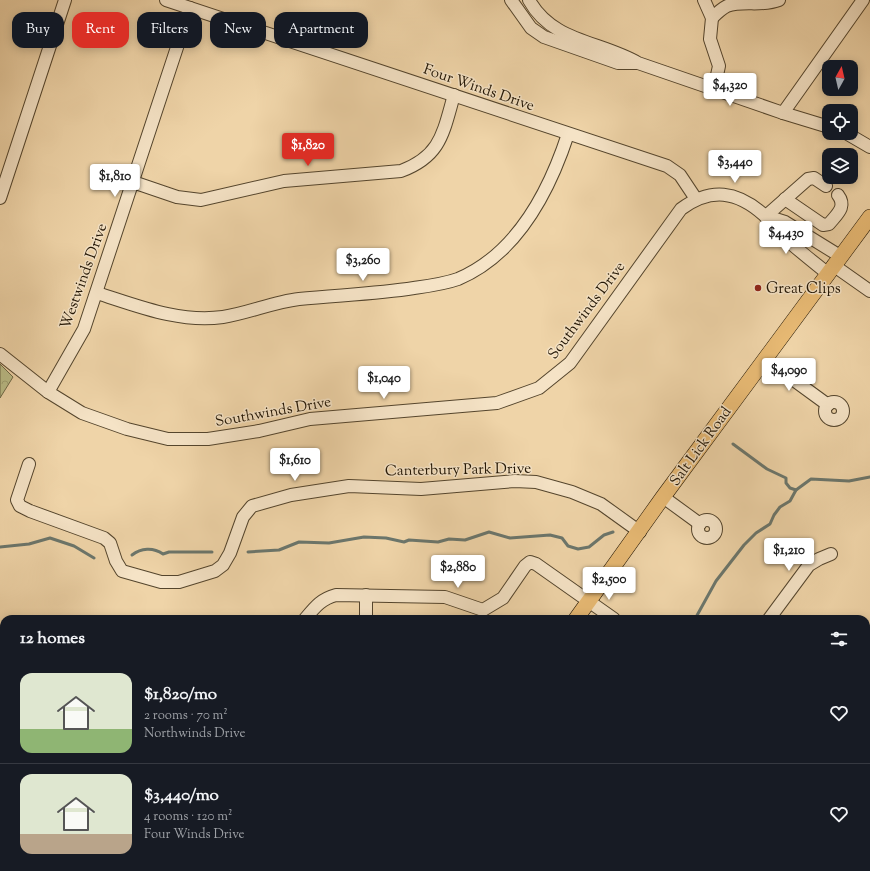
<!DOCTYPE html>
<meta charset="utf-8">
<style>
:root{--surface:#171b24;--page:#242831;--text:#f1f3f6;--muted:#9ea1a6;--line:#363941;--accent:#d93025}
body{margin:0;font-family:"Sorts Mill Goudy",serif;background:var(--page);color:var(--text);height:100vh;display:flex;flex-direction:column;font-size:15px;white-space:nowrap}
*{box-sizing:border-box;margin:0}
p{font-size:13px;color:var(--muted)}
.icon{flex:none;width:22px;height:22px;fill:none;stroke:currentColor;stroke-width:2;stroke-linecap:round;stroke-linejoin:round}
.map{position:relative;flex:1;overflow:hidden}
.drawer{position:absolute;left:0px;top:615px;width:870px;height:256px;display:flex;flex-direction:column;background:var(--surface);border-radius:12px 12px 0 0;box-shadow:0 2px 10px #0003}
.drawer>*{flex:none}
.guide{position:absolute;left:12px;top:12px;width:400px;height:36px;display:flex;gap:8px}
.needle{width:26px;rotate:8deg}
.buttons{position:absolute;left:822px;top:60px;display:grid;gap:8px}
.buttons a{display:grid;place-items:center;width:36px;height:36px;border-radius:8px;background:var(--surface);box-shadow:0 2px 10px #0003;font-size:20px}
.price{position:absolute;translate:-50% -34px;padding:0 9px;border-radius:4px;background:#fff;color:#222;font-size:13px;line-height:26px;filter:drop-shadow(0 1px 2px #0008)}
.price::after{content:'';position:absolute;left:50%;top:24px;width:12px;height:9px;margin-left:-6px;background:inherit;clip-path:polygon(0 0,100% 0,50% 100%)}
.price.active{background:var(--accent);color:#fff}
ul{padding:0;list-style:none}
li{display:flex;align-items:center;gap:12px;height:100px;padding:0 20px}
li+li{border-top:1px solid var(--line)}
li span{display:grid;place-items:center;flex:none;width:112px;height:80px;border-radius:12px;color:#555}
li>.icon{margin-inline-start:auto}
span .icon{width:48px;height:48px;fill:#fffc;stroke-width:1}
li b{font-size:17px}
h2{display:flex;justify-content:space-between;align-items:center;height:48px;padding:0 20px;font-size:17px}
.chip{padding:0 14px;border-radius:12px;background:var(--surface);box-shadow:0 2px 10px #0003;font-size:14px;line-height:36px}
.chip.active{background:var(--accent);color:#fff}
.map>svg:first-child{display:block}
.park{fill:url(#park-crowns);stroke:#6e6846}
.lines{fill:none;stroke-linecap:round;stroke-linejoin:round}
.stream{stroke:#6b766c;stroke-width:3}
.minor-casing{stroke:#54452d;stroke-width:14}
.major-casing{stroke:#211504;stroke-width:16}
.minor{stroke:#f5e3c6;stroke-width:12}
.major{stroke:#e8ba74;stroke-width:15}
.poi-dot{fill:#8f2418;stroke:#f5e3c6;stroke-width:1.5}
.labels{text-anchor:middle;stroke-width:3;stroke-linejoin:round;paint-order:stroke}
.street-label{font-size:15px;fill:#211504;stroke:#f5e3c6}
.poi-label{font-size:15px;fill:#211504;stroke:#f5e3c6;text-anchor:start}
</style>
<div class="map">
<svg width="870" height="871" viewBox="0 0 870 871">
<defs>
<pattern id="park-crowns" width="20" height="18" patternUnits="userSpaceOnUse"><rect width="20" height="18" fill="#babc87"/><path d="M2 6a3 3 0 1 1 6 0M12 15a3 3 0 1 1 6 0" fill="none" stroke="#a0a173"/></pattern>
</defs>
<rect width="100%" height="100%" fill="#efd4a8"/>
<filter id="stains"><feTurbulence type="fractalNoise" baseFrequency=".005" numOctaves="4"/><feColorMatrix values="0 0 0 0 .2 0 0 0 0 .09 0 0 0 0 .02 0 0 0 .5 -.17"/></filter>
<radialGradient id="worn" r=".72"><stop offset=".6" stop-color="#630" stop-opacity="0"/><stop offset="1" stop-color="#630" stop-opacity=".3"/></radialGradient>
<path class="park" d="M0,364L13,377L0,398Z"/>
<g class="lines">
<g class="stream">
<path d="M733,444L767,469L786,478V483L790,488L796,490L811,479L849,481L870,477"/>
<path d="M0,547L29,544L50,538L74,546L94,558"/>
<path d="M248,552L279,550L299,542L329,543L364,537L386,538L404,542L409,540L438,542L449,539L465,540L489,532L510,538L550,535L562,538L568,546L578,549L589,547L604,535L613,532"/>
<path d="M132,555C141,548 153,547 163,554L169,552H212"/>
<path d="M695,619L716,581L744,545L756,533L770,524L774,515L780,507L790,501L796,490"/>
</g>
<g class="minor-casing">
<g id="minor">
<path d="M166,0L667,166L680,175L696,199"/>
<path d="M511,0L531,28L544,37L618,63H636"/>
<path d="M529,0C552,42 600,41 638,63L783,113L829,127"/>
<path d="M704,0L712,18L710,39L719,66L714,89"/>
<path d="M712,18C716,14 721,9 727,6C743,0 762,7 779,0"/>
<path d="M783,113L863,0"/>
<path d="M846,133L870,147"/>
<path d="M133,182L177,197L201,200L284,181L401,171C441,156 443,133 454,95"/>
<path d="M0,198L65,0"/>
<path d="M785,199L823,225L829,224C837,214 847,207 838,195"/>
<path d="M766,216L785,222L840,256"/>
<path d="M766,216L808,179L814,178L826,186"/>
<path d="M833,265L870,291"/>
<path d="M97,293C138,306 179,323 223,317C249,313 273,302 299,299C338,295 376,294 414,288C428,286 444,284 458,279C517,254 549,192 568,134"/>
<path d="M0,354L48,392L82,413L127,429L168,439H208L259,431L310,419L497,403L539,388L570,363L681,209C711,187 737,191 764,215C769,220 772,227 778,232C793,246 811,260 827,273"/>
<path d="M765,359L828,405"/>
<path d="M48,392L84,329L190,8"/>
<circle cx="834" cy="411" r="9"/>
<path d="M29,464L17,500L20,506L30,511L104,538L110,543L116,561L122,571L161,582H179L215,571L223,565L230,553L243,517L252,506L291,495L349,486L421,489L515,481L536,482L572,492L601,504L640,532"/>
<path d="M663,497L700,524"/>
<circle cx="707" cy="529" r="9"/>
<path d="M305,619C315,607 321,599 336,595L445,597L483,610L503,598L525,566L530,562L536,564L614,619"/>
<path d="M366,619V595"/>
<path d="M769,619L809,565L819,559L831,554"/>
<path d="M0,657L4,656"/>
<path d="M866,785L870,784"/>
<path d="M0,804L4,791"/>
<path d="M102,867V871"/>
<path d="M362,867L367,871"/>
<path d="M443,867L464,871"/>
<path d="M701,867L705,871"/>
</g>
</g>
<g class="major-casing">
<g id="major">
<path d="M576,619L663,497L870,217"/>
<path d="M374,871L378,867"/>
</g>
</g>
<use href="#minor" class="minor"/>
<use href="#major" class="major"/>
</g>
<circle class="poi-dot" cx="758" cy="288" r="4"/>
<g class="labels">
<g class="street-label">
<text transform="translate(479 87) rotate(19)" y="5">Four Winds Drive</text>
<text transform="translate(83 276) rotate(-70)" y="5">Westwinds Drive</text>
<text transform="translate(586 310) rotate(-53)" y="5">Southwinds Drive</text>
<text transform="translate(273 411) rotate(-10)" y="5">Southwinds Drive</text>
<text transform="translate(700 446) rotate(-54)" y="5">Salt Lick Road</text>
<text transform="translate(458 469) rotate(-1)" y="5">Canterbury Park Drive</text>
</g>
<g class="poi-label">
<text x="766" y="293">Great Clips</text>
</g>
</g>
<rect width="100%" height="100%" filter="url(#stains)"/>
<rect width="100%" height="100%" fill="url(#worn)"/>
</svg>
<div class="buttons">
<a><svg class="needle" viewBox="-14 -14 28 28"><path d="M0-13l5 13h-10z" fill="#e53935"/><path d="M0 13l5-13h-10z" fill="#9ea1a6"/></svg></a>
<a><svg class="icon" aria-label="locate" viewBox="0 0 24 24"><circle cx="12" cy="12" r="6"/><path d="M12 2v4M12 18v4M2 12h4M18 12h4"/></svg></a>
<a><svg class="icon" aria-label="layers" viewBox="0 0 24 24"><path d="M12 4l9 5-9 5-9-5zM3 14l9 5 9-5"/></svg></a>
</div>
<b class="price" style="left:730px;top:107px">$4,320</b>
<b class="price active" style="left:308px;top:167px">$1,820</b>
<b class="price" style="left:735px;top:184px">$3,440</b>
<b class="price" style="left:115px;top:198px">$1,810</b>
<b class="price" style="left:786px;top:255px">$4,430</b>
<b class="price" style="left:363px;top:282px">$3,260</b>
<b class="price" style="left:789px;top:392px">$4,090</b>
<b class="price" style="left:384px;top:400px">$1,040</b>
<b class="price" style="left:295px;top:482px">$1,610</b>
<b class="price" style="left:789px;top:572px">$1,210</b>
<b class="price" style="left:458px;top:589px">$2,880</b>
<b class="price" style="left:609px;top:601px">$2,500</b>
<div class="guide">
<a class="chip">Buy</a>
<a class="chip active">Rent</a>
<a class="chip">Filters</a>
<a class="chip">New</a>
<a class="chip">Apartment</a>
</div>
<section class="drawer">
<h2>12 homes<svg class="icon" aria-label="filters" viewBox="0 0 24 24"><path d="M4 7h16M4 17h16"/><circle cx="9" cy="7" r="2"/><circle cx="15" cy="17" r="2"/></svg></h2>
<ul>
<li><span style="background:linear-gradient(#dfe7d0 70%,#8fb573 0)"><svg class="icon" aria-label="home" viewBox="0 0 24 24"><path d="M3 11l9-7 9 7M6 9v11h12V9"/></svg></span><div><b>$1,820/mo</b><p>2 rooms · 70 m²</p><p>Northwinds Drive</p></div><svg class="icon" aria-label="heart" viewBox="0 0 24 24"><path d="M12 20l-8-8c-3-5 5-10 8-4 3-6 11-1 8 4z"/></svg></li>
<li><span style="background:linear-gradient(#dfe7d0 75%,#b9a48a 0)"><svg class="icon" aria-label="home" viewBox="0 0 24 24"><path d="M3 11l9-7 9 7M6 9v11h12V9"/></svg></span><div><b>$3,440/mo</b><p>4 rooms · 120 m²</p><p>Four Winds Drive</p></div><svg class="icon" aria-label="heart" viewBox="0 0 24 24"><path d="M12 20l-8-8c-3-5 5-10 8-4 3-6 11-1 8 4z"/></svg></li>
</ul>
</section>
</div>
